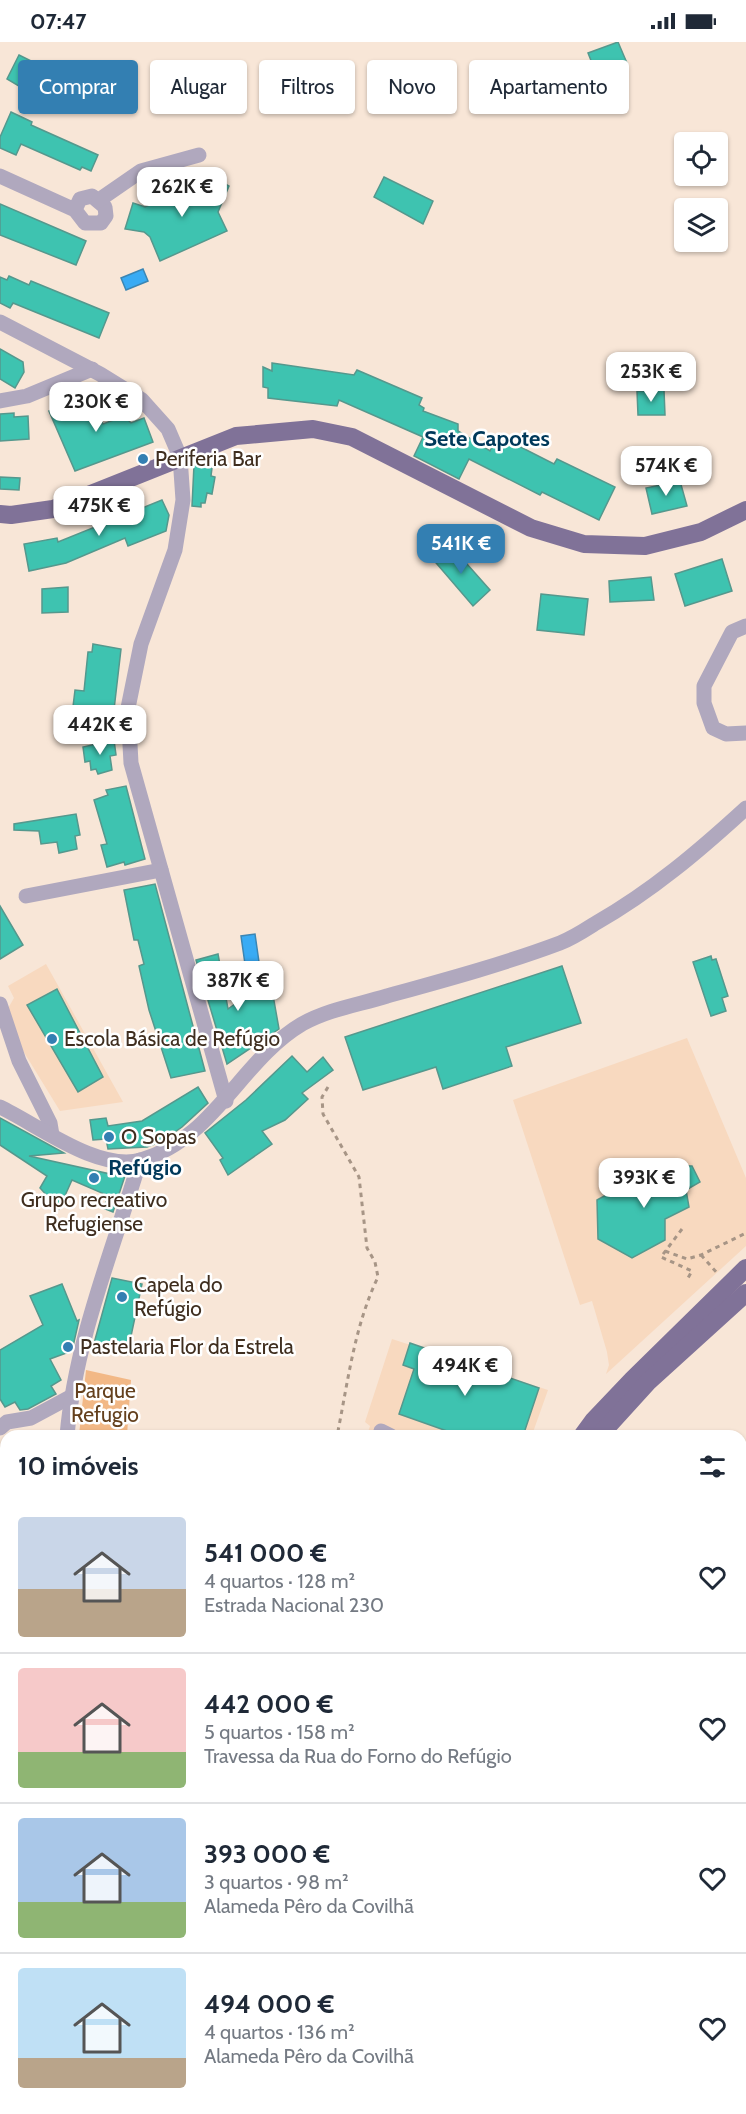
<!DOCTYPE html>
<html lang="pt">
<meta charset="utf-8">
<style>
:root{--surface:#fff;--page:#f2f2f3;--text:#1f2937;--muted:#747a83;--line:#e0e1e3;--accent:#337fb2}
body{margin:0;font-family:Cabin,sans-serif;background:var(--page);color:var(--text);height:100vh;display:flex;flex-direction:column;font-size:22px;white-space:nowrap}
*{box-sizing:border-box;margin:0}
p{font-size:20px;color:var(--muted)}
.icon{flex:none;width:33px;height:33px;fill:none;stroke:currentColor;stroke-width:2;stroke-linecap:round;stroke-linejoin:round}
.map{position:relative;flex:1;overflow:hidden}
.panel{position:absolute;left:0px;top:1388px;width:747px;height:686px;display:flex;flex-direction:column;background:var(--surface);border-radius:18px 18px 0 0;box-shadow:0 2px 4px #0004}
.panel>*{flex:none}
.guide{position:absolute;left:18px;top:18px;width:711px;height:54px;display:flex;gap:12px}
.buttons{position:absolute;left:674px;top:90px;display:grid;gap:12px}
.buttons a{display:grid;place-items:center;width:54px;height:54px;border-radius:6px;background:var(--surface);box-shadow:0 2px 4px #0004;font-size:30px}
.price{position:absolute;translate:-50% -51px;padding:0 14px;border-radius:12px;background:#fff;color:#222;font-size:20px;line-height:39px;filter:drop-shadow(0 2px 3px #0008)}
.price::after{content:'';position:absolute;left:50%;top:36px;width:18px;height:14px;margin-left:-9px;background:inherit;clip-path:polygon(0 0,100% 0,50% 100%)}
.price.current{background:var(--accent);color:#fff}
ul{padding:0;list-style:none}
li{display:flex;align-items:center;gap:18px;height:150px;padding:0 18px}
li+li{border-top:2px solid var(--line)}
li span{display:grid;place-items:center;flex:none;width:168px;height:120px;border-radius:6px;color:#555}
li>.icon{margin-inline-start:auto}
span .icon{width:72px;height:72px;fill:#fffc;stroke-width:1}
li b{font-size:26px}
h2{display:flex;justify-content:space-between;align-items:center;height:72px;padding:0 18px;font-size:26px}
.chip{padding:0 21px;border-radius:6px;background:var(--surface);box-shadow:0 2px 4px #0004;font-size:21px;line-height:54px}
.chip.current{background:var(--accent);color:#fff}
.status{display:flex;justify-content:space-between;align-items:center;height:42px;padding:0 30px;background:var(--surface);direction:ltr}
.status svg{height:16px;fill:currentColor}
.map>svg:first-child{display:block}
.built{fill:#f8d9bf}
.green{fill:#f2b886}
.water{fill:#39abf4;stroke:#3b86b4;stroke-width:1.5}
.building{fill:#3ec3b0;stroke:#55988d;stroke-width:1.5}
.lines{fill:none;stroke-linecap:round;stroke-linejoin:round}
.path{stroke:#a79586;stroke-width:3;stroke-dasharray:4.5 4.5;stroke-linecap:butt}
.minor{stroke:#b0a8be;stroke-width:15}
.major{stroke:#807298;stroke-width:18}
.rail{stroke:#776657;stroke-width:4.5;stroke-dasharray:12 6;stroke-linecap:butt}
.poi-dot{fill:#337fb2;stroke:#fff;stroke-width:2}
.labels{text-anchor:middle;stroke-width:5;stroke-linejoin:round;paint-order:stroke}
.poi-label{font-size:21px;fill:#3f2e1f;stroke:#fff;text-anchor:start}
.park-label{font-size:21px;fill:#64401d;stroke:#fff}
.neighbourhood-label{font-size:22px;font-weight:bold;fill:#00395a;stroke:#fff}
</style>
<div class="status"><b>07:47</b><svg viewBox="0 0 49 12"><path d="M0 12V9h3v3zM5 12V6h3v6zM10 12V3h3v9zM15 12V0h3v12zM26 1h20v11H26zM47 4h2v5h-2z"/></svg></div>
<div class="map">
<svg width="746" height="2072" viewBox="0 0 746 2072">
<rect width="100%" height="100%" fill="#f8e6d7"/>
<g class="built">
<path d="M46,922L123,1060L60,1069L22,1007L7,968L14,956L8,944Z"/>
<path d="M687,996L746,1136V1204L606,1332L609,1323L607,1310L592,1259L580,1263L513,1058Z"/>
<path d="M392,1297L548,1348L532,1393H367L370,1384L365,1380Z"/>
</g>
<path class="green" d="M86,1328L131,1338L127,1393H79Z"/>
<g class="water">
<path d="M143,227L148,239L126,248L121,236Z"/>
<path d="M255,892L259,920L245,922L241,894Z"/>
</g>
<g class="building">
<path d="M618,0L627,21L611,28L608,21L594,26L588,11Z"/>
<path d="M19,13L57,32L61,30L66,43L56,47L49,42L39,56L7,37Z"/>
<path d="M11,70L32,80L31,83L98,113L91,129L82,125L80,128L21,102L16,113L0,106V95Z"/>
<path d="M206,131L229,144L218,170L227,189L160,219L150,195L144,190L125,187L133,161L145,165L201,141Z"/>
<path d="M384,135L433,159L423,182L374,155Z"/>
<path d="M0,162L86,199L76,223L0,193Z"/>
<path d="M9,234L29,243L31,239L109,271L99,296L13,261L10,266L0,261V235L7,238Z"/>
<path d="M0,307L23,320L24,330L15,346L0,337Z"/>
<path d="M272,321L354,333L357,328L422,356L419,363L424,366L423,369L458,382V389L490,409L497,393L554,422L557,417L615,445L599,478L542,450L540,453L469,417L459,437L414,414L423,395L339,358L337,364L268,356V346L263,345V325L272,329Z"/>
<path d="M664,348L665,373H638L637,349Z"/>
<path d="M90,351L103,382L124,374L131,381L144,376L153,400L75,429L49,369L57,368L54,367L63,363L62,359Z"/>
<path d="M14,371V375L28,374L29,397L0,399V372Z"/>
<path d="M194,423L212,426L211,434L215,435L212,452L207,451L205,461H201V465L192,464Z"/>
<path d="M0,435L20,436L19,448L0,447Z"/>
<path d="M680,439L687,464L652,472L646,446Z"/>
<path d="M162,458L169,473L166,489L128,504L125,496L66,521L29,529L24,502L57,496L58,500Z"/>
<path d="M445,501L455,516L459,513L490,548L473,564L431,515Z"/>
<path d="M722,517L732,549L685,564L675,532Z"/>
<path d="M651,535L654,558L610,560L609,539Z"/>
<path d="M68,545V570L42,571V547Z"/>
<path d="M541,552L588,557L584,593L537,588Z"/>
<path d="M93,602L121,607L112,685L71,681L75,648L84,649L88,610H92Z"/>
<path d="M114,698L116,713L110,714L112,728L98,732L96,727L91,728L90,719L85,720L83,705Z"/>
<path d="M126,744L145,817L125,823L124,820L107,825L101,803L107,802L94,758L108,753L106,748Z"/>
<path d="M76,772L80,793L75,794L77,807L59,811L57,800L41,802L39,789L14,788V782Z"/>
<path d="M155,842L205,1029L171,1036L149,968L139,924L144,922L138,898H134L124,848Z"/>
<path d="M0,864L23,903L0,917Z"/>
<path d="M218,912L228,967L270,936L279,987L227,1022L196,918Z"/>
<path d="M711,914L712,918L716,917L728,954L722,956L726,969L711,974L693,920Z"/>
<path d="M562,924L581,981L506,1005L512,1024L443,1047L436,1025L363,1048L345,995Z"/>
<path d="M57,947L103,1035L78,1050L27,963Z"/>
<path d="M292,1014L307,1030L323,1015L333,1028L302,1051L308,1057L285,1078L262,1089L272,1102L228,1133L220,1118L223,1116L205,1091L246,1058Z"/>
<path d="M198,1045L208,1061L182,1085L162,1099L147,1105L108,1107L106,1097L93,1098L90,1078L106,1076L108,1084L142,1079Z"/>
<path d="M0,1076L64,1111L29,1114L115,1133L116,1130L126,1131L113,1170L103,1166L109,1154L72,1138L59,1167L40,1146L47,1134L0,1103Z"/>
<path d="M652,1123L692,1124L700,1140L686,1148L689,1165L665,1177V1198L632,1216L598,1197L597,1158L632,1139L639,1145Z"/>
<path d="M112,1236L142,1242L127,1313L93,1305Z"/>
<path d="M62,1242L77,1279L79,1278L72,1309L50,1317L61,1338L51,1344L56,1352L28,1367L20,1368L15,1360L5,1365L0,1357V1308L43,1283L30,1254Z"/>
<path d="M410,1301L539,1346L523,1394H461L399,1372L414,1327L403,1323Z"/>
</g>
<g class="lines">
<g class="path">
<path d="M328,1045L322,1055L323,1072L359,1135L367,1206L375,1220L378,1235C354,1285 348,1340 337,1394"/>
<path d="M682,1187L661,1215L692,1229L688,1236"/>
<path d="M665,1209L687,1217L701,1213L746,1191"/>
<path d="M701,1213L718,1232"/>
</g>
<g class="minor">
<path d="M0,134L75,168L85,181H101L106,174L105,165L92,154L80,157L75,168"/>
<path d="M99,158L141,129L199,113"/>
<path d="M0,280L100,332L142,358L168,387L180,415L183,458L175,508L141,602L128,666L131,721L226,1059"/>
<path d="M0,359L27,354L92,327"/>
<path d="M746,584L732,590L704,644V661L713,686L726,692L746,691"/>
<path d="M26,854L161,828"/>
<path d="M0,962L19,1019L50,1081L52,1093"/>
<path d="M0,1065C38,1083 98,1130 141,1118C214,1097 241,1018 302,982C329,967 358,963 387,954C445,938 504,922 560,901C573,896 585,888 596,881C652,849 699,809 746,766"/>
<path d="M0,1386L7,1380L31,1376L72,1354"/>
<path d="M67,1394C75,1299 113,1208 140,1118"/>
<path d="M380,1394L381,1389L391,1394"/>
<path d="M0,1514H6"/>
<path d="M0,1542L6,1541"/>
<path d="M0,1554L6,1573"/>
<path d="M741,1725L746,1733"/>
<path d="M0,1909L6,1903"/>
<path d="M230,2067L231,2072"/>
<path d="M308,2072L315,2067"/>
</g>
<g class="major">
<path d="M0,472L11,473L53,467L236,394L313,387L352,395L531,486L584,502L645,504L701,490L746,468"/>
<path d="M582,1394L593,1379L632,1338L746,1226"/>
<path d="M599,1394L649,1339L746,1251"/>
<path d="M741,1760L746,1757"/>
<path d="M0,1932L6,1931"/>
<path d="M741,1981L746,1986"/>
<path d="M741,2003L746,2008"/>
</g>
<g class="rail">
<path d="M741,2007L746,2005"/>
<path d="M580,2072L593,2067"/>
</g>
</g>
<g class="poi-dot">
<circle cx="143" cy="417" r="6"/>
<circle cx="52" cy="997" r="6"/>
<circle cx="109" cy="1095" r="6"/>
<circle cx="94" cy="1136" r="6"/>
<circle cx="122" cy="1255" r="6"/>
<circle cx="68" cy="1305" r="6"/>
</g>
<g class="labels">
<g class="poi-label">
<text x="155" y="424">Periferia Bar</text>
<text x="64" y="1004">Escola Básica de Refúgio</text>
<text x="121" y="1102">O Sopas</text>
<text x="94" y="1165" text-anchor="middle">Grupo recreativo<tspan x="94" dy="24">Refugiense</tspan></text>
<text x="134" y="1250">Capela do<tspan x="134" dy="24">Refúgio</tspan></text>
<text x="80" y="1312">Pastelaria Flor da Estrela</text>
</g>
<g class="park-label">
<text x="105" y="1356">Parque<tspan x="105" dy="24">Refugio</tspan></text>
</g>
<g class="neighbourhood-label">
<text x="487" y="404">Sete Capotes</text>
<text x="145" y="1133">Refúgio</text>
</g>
</g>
</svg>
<div class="buttons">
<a><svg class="icon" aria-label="locate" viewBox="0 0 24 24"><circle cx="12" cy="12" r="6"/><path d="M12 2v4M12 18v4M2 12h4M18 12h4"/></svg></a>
<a><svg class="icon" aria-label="layers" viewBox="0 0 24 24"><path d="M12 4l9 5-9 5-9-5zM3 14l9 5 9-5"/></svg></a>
</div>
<b class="price" style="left:182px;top:176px">262K €</b>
<b class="price" style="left:651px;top:361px">253K €</b>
<b class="price" style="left:96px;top:391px">230K €</b>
<b class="price" style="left:666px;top:455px">574K €</b>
<b class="price" style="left:99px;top:495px">475K €</b>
<b class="price current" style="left:461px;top:533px">541K €</b>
<b class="price" style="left:100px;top:714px">442K €</b>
<b class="price" style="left:238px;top:970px">387K €</b>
<b class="price" style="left:644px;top:1167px">393K €</b>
<b class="price" style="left:465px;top:1355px">494K €</b>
<div class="guide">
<a class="chip current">Comprar</a>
<a class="chip">Alugar</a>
<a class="chip">Filtros</a>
<a class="chip">Novo</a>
<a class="chip">Apartamento</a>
</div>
<section class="panel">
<h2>10 imóveis<svg class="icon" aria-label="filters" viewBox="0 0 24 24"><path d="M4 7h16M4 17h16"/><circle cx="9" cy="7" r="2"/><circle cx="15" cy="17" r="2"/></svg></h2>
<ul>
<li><span style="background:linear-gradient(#c9d6e8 60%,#b9a48a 0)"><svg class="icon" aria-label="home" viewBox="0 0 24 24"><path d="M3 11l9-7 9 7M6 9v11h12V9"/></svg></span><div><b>541 000 €</b><p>4 quartos · 128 m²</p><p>Estrada Nacional 230</p></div><svg class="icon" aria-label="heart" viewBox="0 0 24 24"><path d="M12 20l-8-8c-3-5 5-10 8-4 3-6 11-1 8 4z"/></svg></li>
<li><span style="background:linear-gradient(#f6c9c9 70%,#8fb573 0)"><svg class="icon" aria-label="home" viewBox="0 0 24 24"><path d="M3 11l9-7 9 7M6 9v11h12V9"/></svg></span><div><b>442 000 €</b><p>5 quartos · 158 m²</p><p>Travessa da Rua do Forno do Refúgio</p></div><svg class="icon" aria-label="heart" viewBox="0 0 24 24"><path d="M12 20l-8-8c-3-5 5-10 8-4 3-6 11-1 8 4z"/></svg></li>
<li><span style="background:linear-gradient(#a9c7e8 70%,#8fb573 0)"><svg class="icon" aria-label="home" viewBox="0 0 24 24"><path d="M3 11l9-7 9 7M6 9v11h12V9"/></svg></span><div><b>393 000 €</b><p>3 quartos · 98 m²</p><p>Alameda Pêro da Covilhã</p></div><svg class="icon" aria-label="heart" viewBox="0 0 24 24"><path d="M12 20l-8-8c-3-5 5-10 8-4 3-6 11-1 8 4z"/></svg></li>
<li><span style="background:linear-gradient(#bfe0f5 75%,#b9a48a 0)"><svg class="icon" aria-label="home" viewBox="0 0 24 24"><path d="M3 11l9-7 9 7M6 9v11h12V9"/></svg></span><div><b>494 000 €</b><p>4 quartos · 136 m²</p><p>Alameda Pêro da Covilhã</p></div><svg class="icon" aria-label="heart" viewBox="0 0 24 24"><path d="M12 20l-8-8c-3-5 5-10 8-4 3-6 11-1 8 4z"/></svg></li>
</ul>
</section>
</div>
